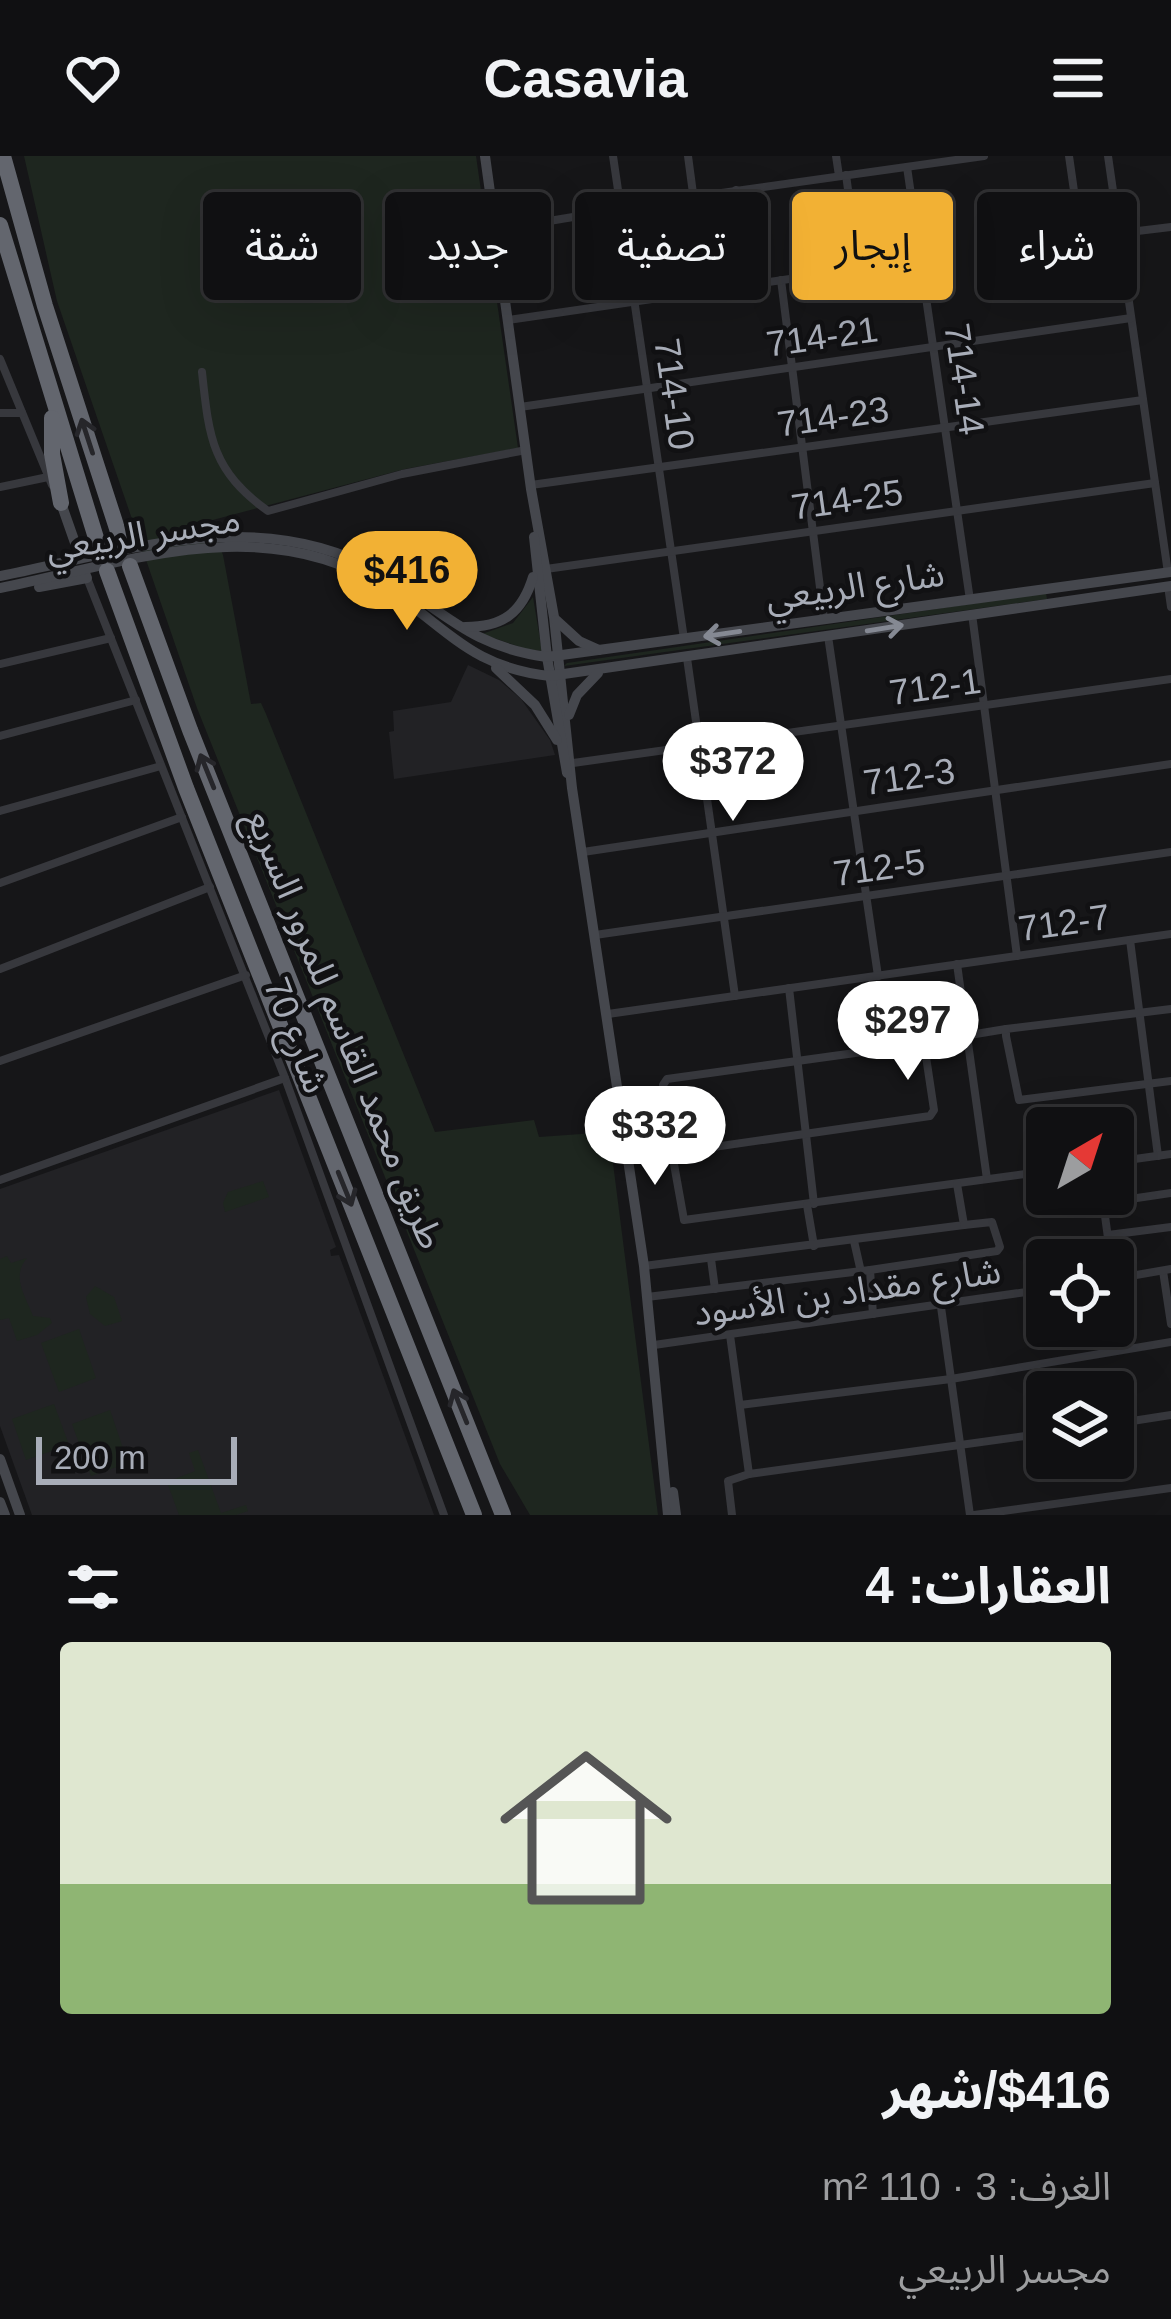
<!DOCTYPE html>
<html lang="ar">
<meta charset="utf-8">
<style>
:root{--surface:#101012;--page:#1e1e20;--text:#f1f3f6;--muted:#9c9d9f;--line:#303032;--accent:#f2b134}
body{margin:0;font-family:Arial,"Noto Sans Arabic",sans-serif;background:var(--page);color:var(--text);direction:rtl;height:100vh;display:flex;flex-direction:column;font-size:45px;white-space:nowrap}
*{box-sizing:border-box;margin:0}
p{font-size:39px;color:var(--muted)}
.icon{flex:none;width:66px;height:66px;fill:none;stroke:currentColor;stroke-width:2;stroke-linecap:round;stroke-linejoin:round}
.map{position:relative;height:1359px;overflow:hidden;direction:ltr}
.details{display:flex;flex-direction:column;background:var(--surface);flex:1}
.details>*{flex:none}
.guide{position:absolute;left:36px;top:36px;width:1101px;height:108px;direction:rtl;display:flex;gap:24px}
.needle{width:78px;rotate:39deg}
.fabs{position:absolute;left:1026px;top:951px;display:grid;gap:24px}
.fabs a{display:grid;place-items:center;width:108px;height:108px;border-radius:12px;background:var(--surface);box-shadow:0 12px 48px #0002,0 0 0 3px var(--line);font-size:60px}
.scale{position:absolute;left:36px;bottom:30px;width:201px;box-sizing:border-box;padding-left:12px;border:6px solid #a8adb8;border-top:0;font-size:33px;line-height:42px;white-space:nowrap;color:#a8adb8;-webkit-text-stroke:9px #111113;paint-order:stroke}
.price{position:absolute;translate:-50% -102px;padding:0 27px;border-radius:42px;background:#fff;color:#222;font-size:39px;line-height:78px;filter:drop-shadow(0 3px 6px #0008)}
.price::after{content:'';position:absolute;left:50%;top:72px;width:36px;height:27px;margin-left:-18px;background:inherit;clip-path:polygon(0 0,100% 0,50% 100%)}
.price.selected{background:var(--accent);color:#111}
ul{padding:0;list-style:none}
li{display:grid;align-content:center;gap:24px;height:636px;padding:0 60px}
li span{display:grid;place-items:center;height:372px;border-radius:12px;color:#555}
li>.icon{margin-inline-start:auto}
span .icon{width:216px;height:216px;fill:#fffc;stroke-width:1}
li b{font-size:51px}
h2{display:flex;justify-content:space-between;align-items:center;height:144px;padding:0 60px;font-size:51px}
.chip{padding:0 42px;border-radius:12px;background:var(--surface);box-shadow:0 12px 48px #0002,0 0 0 3px var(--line);font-size:42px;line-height:108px}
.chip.selected{background:var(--accent);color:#111}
header{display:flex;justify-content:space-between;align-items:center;height:156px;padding:0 60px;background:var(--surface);font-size:54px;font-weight:700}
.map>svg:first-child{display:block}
.built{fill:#222225}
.green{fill:#1e261f}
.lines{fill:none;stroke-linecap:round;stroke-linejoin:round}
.street{stroke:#37383d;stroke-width:8}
.secondary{stroke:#45474d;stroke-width:10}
.highway{stroke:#63666e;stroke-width:16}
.oneway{stroke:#26262a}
.oneway2{stroke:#858993}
.labels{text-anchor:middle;stroke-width:9;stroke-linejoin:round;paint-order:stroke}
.street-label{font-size:36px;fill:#a8adb8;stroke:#111113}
</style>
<header><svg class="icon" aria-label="menu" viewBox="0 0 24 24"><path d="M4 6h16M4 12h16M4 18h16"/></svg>Casavia<svg class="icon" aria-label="heart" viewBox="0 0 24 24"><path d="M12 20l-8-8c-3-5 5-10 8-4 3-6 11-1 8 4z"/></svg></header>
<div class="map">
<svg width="1171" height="1359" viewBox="0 0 1171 1359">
<rect width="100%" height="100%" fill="#161618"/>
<g class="built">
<path d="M468,509L499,524L521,543L550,584L555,599L394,623L389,576L394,575L393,555L451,546Z"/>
<path d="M279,934L336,1091L330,1094L331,1100L339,1099L434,1359H32L0,1270V1033Z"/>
</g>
<g class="green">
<path d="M24,0H476L518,292L405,313L209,365L223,399L251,548L261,547L266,558L435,976L534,964L539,981L609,976L658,1359H530L500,1308L197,552L57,145Z"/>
<path d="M1046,437L1047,443L564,510L567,507Z"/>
<path d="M533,441L542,495L526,493L482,478L513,467Z"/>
<path d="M263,1025L269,1041L225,1056L223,1047L228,1036Z"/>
<path d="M7,1100L11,1107L27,1102C11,1121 25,1139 33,1160L50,1162L52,1167L37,1179L17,1185L9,1162L0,1164V1103Z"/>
<path d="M95,1130L114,1141L122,1165L105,1170L90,1158L86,1141Z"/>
<path d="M79,1173L96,1222L59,1236L41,1187Z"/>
<path d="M54,1248L69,1289L26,1304L12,1263Z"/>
<path d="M110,1254L128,1307L91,1320L72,1268Z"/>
<path d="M198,1294L221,1357L246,1349L248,1355L236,1359H179L167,1326L195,1315L189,1297Z"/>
</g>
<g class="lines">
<g class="street">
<path d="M613,0L684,483"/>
<path d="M688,0L706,135"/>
<path d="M836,0L839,20"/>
<path d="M1069,0L1081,84"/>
<path d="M1108,0L1168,417"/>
<path d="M907,11L970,444"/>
<path d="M846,19L859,113"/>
<path d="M693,41L984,0"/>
<path d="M495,74L621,53"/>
<path d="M1014,90L1171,71"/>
<path d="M701,98L740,90L744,86L736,34"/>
<path d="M781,124L824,463"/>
<path d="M508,164L920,104"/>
<path d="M0,203L52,329"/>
<path d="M202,216C209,282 212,315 268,355L402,318L526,294"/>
<path d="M520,251L1131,162"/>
<path d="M0,257H22"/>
<path d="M531,329L1143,244"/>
<path d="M0,331L48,321"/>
<path d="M546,413L1155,327"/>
<path d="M87,422L285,922L444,1359"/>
<path d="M1168,430L1171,451"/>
<path d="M972,458L1017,800"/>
<path d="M828,480L878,820"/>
<path d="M687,502L735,840"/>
<path d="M0,508L111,482"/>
<path d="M0,580L136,544"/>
<path d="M566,608L1171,523"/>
<path d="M0,655L161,610"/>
<path d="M583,696L1171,608"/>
<path d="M0,727L182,661"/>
<path d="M595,779L1171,696"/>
<path d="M1130,784L1158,1000"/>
<path d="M957,808L987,1023"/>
<path d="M0,813L210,731"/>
<path d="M789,832L814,1048"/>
<path d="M1171,853L1006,873V880L1019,944L1171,925"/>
<path d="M608,858L1171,778"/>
<path d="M921,887L1006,873"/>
<path d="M0,905L246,819"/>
<path d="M672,997L663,929L667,923L920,888L925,894L934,954L930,960L672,997L684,1064L1047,1015"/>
<path d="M1113,1006L1171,998"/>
<path d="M0,1024L285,922"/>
<path d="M1102,1038L1111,1104"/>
<path d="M1103,1047L1171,1037"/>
<path d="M807,1049L814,1090"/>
<path d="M1108,1079L1171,1071"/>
<path d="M854,1085L861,1116"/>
<path d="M711,1103L715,1133"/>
<path d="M644,1110L964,1069L957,1028"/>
<path d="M870,1114L873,1158"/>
<path d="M1163,1115L1171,1168"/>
<path d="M1113,1123L1171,1113"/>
<path d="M647,1141L870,1114L997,1095L1000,1091L992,1066L964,1069"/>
<path d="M941,1151L970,1359"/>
<path d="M730,1179L749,1318L1047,1277"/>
<path d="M654,1189L1047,1133"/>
<path d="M740,1249L951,1223L1171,1186"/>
<path d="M1113,1268L1171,1259"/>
<path d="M732,1359L728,1325L749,1318"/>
<path d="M974,1359L1171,1332"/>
</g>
<g class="secondary">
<path d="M485,0L531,333L554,461L572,632L644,1110L668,1359"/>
<path d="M61,347L80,401"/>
<path d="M534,381L547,501L567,617"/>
<path d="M0,420C124,395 258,349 377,415C442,452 466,490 547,501L1171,416"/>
<path d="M39,431L87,422L85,417"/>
<path d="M0,432C129,406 262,355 383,430C447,470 468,511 550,520L1171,430"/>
<path d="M556,464L579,485L599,494"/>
<path d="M465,471C503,471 522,457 533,421"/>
<path d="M496,512L535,549L557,584"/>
<path d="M569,559L577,539L598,517"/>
<path d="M0,1303L20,1359"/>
<path d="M673,1336L676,1359"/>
<path d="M0,1346L5,1359"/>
</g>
<g class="highway">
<path d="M3,0L45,150L123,391"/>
<path d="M0,69L100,395"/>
<path d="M52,262V298L61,347"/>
<path d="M130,410L190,574L503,1359"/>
<path d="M107,415L186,632L474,1359"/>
</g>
</g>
<defs><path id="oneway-shaft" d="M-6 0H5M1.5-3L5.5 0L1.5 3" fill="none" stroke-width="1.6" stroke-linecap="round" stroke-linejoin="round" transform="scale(3)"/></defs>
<g class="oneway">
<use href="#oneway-shaft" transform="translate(87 280) rotate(-108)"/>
<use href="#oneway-shaft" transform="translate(207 615) rotate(-112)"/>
<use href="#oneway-shaft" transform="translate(345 1033) rotate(68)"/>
<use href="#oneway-shaft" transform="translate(460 1250) rotate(-112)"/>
</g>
<g class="oneway2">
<use href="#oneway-shaft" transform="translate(885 472) rotate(-9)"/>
<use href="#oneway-shaft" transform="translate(722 478) rotate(172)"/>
</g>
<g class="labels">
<g class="street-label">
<text transform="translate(822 180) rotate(-8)" y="13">714-21</text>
<text transform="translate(965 223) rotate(82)" y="13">714-14</text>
<text transform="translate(675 238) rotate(82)" y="13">714-10</text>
<text transform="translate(833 260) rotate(-8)" y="13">714-23</text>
<text transform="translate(847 343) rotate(-8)" y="13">714-25</text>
<text transform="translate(143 377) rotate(-9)" y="13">مجسر الربيعي</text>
<text transform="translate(855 429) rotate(-8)" y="13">شارع الربيعي</text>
<text transform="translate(935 530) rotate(-8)" y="13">712-1</text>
<text transform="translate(909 620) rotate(-8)" y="13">712-3</text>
<text transform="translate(879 711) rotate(-8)" y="13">712-5</text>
<text transform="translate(1064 766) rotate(-8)" y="13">712-7</text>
<text transform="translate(346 873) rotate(68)" y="13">طريق محمد القاسم للمرور السريع</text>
<text transform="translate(297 879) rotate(69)" y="13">شارع 70</text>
<text transform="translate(847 1135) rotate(-8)" y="13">شارع مقداد بن الأسود</text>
</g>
</g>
</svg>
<div class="fabs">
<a><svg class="needle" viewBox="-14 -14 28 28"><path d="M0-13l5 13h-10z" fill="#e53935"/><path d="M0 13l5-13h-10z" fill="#9c9d9f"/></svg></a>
<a><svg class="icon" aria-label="locate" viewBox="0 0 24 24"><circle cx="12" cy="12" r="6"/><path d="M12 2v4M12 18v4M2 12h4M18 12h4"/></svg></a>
<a><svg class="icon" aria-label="layers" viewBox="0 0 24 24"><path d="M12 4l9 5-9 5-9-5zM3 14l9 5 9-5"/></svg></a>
</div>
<div class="scale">200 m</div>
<b class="price selected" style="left:407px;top:477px">$416</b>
<b class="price" style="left:733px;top:668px">$372</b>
<b class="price" style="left:908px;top:927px">$297</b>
<b class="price" style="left:655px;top:1032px">$332</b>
<div class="guide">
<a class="chip">شراء</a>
<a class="chip selected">إيجار</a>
<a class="chip">تصفية</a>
<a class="chip">جديد</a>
<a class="chip">شقة</a>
</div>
</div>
<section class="details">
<h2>العقارات: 4<svg class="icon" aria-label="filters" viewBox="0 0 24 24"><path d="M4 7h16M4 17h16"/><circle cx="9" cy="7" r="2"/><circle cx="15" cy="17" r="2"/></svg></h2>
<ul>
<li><span style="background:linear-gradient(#dfe7d0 65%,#8fb573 0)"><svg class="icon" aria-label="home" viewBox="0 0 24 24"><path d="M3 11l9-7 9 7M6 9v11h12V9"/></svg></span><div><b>$416/شهر</b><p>الغرف: 3 · 110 m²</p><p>مجسر الربيعي</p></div></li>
</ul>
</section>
